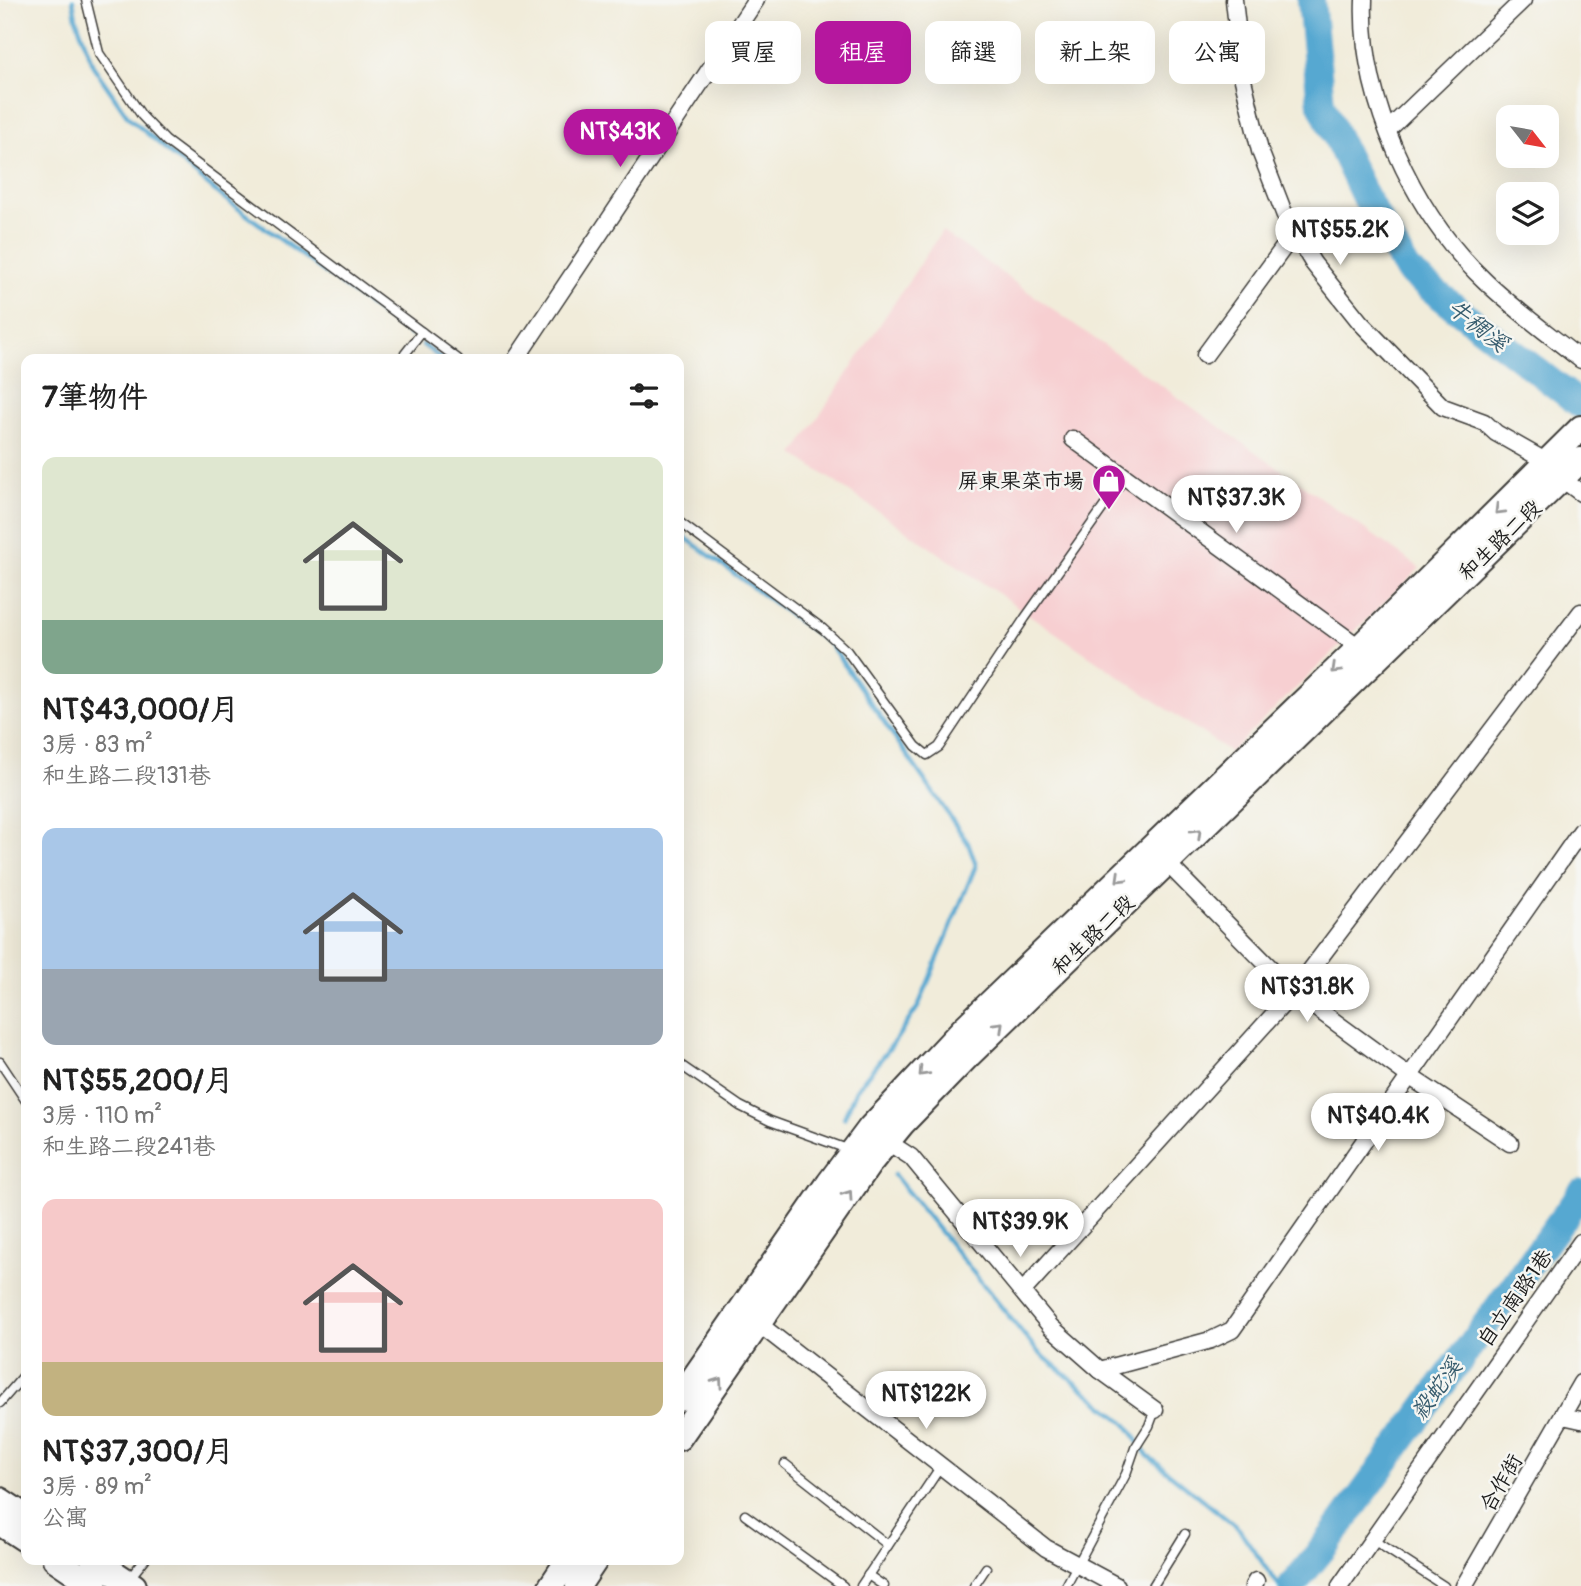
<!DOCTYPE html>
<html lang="zh-TW">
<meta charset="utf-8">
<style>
:root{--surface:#fff;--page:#f6f6f6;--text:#222;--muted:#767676;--accent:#b5179e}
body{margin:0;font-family:Pangolin,"LXGW WenKai TC",sans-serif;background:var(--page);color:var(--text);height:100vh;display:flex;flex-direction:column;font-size:26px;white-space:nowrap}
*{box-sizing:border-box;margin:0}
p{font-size:23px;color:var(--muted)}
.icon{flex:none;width:38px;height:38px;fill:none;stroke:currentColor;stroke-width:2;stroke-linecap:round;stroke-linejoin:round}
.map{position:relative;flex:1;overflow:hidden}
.side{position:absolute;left:21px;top:354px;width:663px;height:1211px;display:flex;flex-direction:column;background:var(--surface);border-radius:14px;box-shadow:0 7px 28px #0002}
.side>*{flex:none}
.hud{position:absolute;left:705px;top:21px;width:665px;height:63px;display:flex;gap:14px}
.needle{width:46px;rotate:121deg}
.buttons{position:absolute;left:1496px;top:105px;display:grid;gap:14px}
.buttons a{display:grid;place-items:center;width:63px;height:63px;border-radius:14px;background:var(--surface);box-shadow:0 7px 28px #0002;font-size:35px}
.price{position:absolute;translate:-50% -60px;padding:0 16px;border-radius:24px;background:#fff;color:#222;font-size:23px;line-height:46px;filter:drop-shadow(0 2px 4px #0008)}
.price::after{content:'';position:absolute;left:50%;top:42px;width:21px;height:16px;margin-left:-10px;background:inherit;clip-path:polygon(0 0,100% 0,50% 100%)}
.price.active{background:var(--accent);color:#fff}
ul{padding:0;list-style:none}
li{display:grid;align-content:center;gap:14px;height:371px;padding:0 21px}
li span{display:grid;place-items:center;height:217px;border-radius:14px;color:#555}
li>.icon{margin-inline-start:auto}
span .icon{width:126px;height:126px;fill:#fffc;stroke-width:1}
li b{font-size:30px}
h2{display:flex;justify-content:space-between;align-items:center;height:84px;padding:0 21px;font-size:30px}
.tag{padding:0 24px;border-radius:14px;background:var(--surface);box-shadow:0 7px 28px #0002;font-size:24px;line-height:63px}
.tag.active{background:var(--accent);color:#fff}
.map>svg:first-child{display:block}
.built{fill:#f7cfd1}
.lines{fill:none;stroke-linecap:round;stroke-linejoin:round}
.stream{stroke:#56a8d1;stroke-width:4.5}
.river{stroke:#56a8d1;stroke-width:28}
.lane-casing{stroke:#3c3b38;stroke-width:11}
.street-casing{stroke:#3c3b38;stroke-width:19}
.primary-casing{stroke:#3c3b38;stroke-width:28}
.lane{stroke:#fff;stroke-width:8}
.street{stroke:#fff;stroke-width:16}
.primary{stroke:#fff;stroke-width:24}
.oneway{stroke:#999}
.labels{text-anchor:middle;stroke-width:5;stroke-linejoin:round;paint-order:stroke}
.poi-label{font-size:21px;fill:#1c1c1c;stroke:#f6f6f2;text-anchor:end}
.street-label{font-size:21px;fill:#1c1c1c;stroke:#f6f6f2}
.water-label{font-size:23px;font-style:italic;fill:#365b6d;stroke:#f6f6f2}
</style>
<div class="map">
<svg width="1581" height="1586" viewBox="0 0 1581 1586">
<rect width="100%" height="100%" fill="#f6f6f2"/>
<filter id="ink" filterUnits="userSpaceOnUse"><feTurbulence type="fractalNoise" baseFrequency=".0143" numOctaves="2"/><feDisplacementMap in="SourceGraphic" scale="14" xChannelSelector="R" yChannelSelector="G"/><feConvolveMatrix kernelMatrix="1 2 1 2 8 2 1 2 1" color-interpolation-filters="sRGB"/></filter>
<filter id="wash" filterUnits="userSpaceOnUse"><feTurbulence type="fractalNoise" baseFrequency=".00686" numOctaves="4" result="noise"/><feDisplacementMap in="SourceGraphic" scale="28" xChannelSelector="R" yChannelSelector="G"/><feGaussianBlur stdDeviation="1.57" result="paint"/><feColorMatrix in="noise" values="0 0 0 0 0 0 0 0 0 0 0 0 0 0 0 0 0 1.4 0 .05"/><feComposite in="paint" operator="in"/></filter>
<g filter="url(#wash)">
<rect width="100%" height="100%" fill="#f1ecda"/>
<path class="built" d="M942,231L1420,568L1230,752L794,454Z"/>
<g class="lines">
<g class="stream">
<path d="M73,0L76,18L93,66L129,118L220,195L410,335"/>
<path d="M423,345L442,359"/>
<path d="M679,533L830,644L968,843L976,865L918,1007L892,1045L856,1090L844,1118"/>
<path d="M894,1175L1038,1352L1126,1424L1148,1456L1239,1529L1279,1586"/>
</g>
<g class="river">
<path d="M1311,0L1321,104L1364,195L1408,271L1581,405"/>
<path d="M1292,1586L1324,1547L1581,1193"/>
</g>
</g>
</g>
<g filter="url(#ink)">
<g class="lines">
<g class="lane-casing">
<g id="lane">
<path d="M86,0L99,53L142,116L166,141L458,359"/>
<path d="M401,359L422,332"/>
<path d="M679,522L823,629L847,651L916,746L927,755L939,747L1025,618L1125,477"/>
<path d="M0,1062L26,1101"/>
<path d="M679,1064L740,1106L770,1121L850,1150"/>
<path d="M0,1403L26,1373"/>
<path d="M785,1464L888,1545"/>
<path d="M745,1515L843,1586"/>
<path d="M1373,1540L1444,1586"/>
<path d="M868,1575L884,1586"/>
<path d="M129,1579L145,1559"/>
<path d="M861,1586L941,1466"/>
<path d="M974,1586L986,1568"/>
<path d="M1066,1586L1126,1474L1135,1448L1149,1426L1155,1410"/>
<path d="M1153,1586L1185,1534"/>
</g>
</g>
<g class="street-casing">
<g id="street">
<path d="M1234,0L1243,80L1260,151L1286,218L1313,263L1360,322L1443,407L1484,422L1496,433L1547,462"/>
<path d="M1364,0C1360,99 1414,215 1486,282C1515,310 1549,334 1581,360"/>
<path d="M1388,130L1523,0"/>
<path d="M1205,355L1295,232"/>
<path d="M516,359L756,0"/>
<path d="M1073,439L1367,653"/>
<path d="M1562,479L1581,493"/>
<path d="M1161,857L1294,992L1409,1076L1510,1143"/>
<path d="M880,1137L911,1157L1051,1327L1100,1370L1155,1410"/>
<path d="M1023,1291L1294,992L1581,612"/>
<path d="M759,1324L1046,1548L1117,1586"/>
<path d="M1100,1370L1211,1340L1232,1330L1581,831"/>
<path d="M1563,1416L1581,1420"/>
<path d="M1253,1586L1256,1581"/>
<path d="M1340,1586L1581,1242"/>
<path d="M1464,1586L1581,1383"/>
</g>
</g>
<g class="primary-casing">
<g id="primary">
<path d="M679,1399L829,1183L870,1128L890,1107L964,1028L1360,647L1581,428"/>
<path d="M679,1438L870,1163L902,1124L965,1059L1581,460"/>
<path d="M0,1500L26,1517"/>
<path d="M0,1523L26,1540"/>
<path d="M55,1559L95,1586"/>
<path d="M93,1559L134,1586"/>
<path d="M551,1586L569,1559"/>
<path d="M578,1586L596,1559"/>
</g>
</g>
<use href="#lane" class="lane"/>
<use href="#street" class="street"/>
<use href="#primary" class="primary"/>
</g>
<defs><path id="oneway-chevron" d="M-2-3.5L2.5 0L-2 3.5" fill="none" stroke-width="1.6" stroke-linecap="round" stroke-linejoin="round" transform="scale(1.75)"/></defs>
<g class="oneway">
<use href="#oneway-chevron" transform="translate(1499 510) rotate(135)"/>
<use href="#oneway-chevron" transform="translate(1336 669) rotate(136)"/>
<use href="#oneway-chevron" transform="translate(1197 833) rotate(-44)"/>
<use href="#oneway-chevron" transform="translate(1120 878) rotate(136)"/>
<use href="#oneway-chevron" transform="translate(999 1026) rotate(-44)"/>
<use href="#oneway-chevron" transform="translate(923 1072) rotate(133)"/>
<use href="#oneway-chevron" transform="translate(848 1195) rotate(-55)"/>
<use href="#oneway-chevron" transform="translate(718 1382) rotate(-55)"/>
</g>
</g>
<defs>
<g id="shop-pin" transform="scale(1.75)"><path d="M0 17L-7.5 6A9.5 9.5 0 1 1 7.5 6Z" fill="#b5179e" stroke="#f6f6f2"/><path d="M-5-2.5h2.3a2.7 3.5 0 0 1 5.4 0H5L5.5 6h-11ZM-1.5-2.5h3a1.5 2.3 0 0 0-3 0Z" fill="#fff"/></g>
</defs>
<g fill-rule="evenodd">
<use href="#shop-pin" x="1109" y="481"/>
</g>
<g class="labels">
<g class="poi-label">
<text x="1084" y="488">屏東果菜市場</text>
</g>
<g class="street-label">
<text transform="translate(1500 540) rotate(-44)" y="7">和生路二段</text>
<text transform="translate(1093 935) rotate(-44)" y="7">和生路二段</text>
<text transform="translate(1515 1298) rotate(-55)" y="7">自立南路1巷</text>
<text transform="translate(1501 1483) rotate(-60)" y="7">合作街</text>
</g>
<g class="water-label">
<text transform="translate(1478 325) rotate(38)" y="8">牛稠溪</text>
<text transform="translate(1436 1389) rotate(-54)" y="8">殺蛇溪</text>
</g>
</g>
</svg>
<div class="buttons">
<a><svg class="needle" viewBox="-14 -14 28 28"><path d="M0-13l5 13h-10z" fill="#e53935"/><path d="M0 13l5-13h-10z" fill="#767676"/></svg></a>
<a><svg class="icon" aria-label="layers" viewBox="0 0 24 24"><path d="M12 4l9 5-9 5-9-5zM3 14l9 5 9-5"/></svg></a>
</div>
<b class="price active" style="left:620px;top:169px">NT$43K</b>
<b class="price" style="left:1340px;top:267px">NT$55.2K</b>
<b class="price" style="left:1236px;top:535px">NT$37.3K</b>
<b class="price" style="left:1307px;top:1024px">NT$31.8K</b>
<b class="price" style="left:1378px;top:1153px">NT$40.4K</b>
<b class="price" style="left:1020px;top:1259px">NT$39.9K</b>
<b class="price" style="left:926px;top:1431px">NT$122K</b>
<div class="hud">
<a class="tag">買屋</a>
<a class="tag active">租屋</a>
<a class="tag">篩選</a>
<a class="tag">新上架</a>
<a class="tag">公寓</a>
</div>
<section class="side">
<h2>7筆物件<svg class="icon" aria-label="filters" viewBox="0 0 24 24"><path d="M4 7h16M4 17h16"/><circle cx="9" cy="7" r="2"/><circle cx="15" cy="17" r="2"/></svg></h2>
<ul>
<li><span style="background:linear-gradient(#dfe7d0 75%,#7fa58c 0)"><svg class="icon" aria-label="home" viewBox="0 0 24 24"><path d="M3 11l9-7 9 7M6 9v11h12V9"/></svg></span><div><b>NT$43,000/月</b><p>3房 · 83 m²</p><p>和生路二段131巷</p></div></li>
<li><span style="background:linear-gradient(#a9c7e8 65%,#9aa5b1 0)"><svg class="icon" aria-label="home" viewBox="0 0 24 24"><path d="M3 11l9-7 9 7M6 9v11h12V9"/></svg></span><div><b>NT$55,200/月</b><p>3房 · 110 m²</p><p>和生路二段241巷</p></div></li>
<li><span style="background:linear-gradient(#f6c9c9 75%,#c2b280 0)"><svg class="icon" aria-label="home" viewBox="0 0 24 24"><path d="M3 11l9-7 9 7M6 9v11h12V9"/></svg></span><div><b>NT$37,300/月</b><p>3房 · 89 m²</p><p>公寓</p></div></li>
</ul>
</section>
</div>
